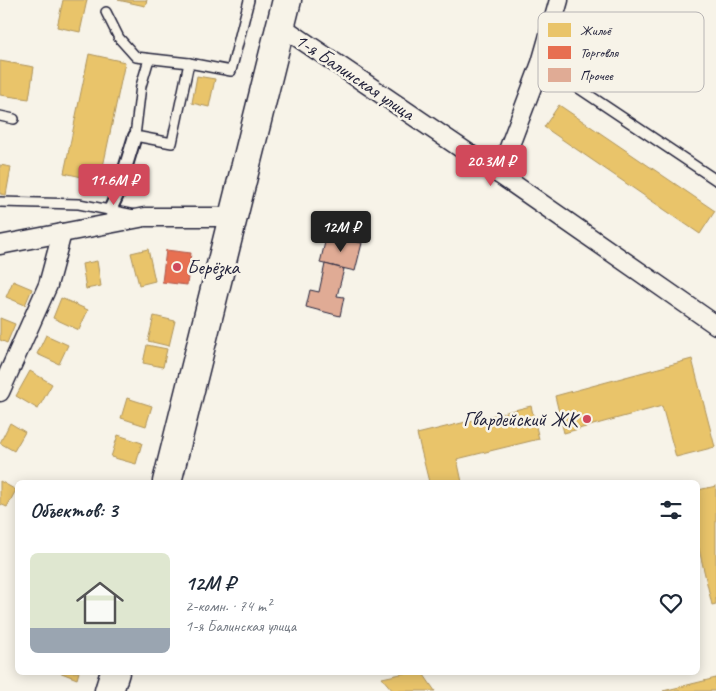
<!DOCTYPE html>
<html lang="ru">
<meta charset="utf-8">
<style>
:root{--surface:#fff;--page:#f6f6f7;--text:#1f2937;--muted:#747a83;--line:#e0e1e3;--accent:#d1495b}
body{margin:0;font-family:Caveat,sans-serif;background:var(--page);color:var(--text);height:100vh;display:flex;flex-direction:column;font-size:19px;white-space:nowrap}
*{box-sizing:border-box;margin:0}
p{font-size:16px;color:var(--muted)}
.icon{flex:none;width:28px;height:28px;fill:none;stroke:currentColor;stroke-width:2;stroke-linecap:round;stroke-linejoin:round}
.map{position:relative;flex:1;overflow:hidden}
.drawer{position:absolute;left:15px;top:480px;width:685px;height:195px;display:flex;flex-direction:column;background:var(--surface);border-radius:8px;box-shadow:0 2px 12px #0003}
.drawer>*{flex:none}
.price{position:absolute;translate:-50% -42px;padding:0 11px;border-radius:5px;background:var(--accent);color:#fff;font-size:16px;line-height:32px;filter:drop-shadow(0 1px 2px #0008)}
.price::after{content:'';position:absolute;left:50%;top:30px;width:15px;height:11px;margin-left:-8px;background:inherit;clip-path:polygon(0 0,100% 0,50% 100%)}
.price.active{background:#222;color:#fff}
ul{padding:0;list-style:none}
li{display:flex;align-items:center;gap:15px;height:125px;padding:0 15px}
li+li{border-top:1px solid var(--line)}
li span{display:grid;place-items:center;flex:none;width:140px;height:100px;border-radius:8px;color:#555}
li>.icon{margin-inline-start:auto}
span .icon{width:60px;height:60px;fill:#fffc;stroke-width:1}
li b{font-size:21px}
h2{display:flex;justify-content:space-between;align-items:center;height:60px;padding:0 15px;font-size:21px}
.map>svg:first-child{display:block}
.homes{fill:#e9c46a;stroke:#ad935c}
.shops{fill:#e76f51;stroke:#ac584a}
.building{fill:#e0ab95;stroke:#22223b}
.lines{fill:none;stroke-linecap:round;stroke-linejoin:round}
.service-casing{stroke:#22223b;stroke-width:12}
.pedestrian-casing{stroke:#22223b;stroke-width:16}
.minor-casing{stroke:#22223b;stroke-width:21}
.primary-casing{stroke:#22223b;stroke-width:31}
.service{stroke:#f7f3e8;stroke-width:9}
.pedestrian{stroke:#f7f3e8;stroke-width:12}
.minor{stroke:#f7f3e8;stroke-width:18}
.primary{stroke:#f7f3e8;stroke-width:28}
.poi-dot{fill:#d1495b;stroke:#f7f3e8;stroke-width:2}
.labels{text-anchor:middle;stroke-width:5;stroke-linejoin:round;paint-order:stroke}
.street-label{font-size:20px;fill:#22223b;stroke:#f7f3e8}
.poi-label{font-size:20px;fill:#22223b;stroke:#f7f3e8;text-anchor:start}
.key{fill:#f7f3e8;stroke:#b7b4b4;stroke-width:1}
.key-label{font-size:14px;fill:#22223b}
</style>
<div class="map">
<svg width="716" height="691" viewBox="0 0 716 691">
<rect width="100%" height="100%" fill="#f7f3e8"/>
<filter id="ink" filterUnits="userSpaceOnUse"><feTurbulence type="fractalNoise" baseFrequency=".02" numOctaves="2"/><feDisplacementMap in="SourceGraphic" scale="10" xChannelSelector="R" yChannelSelector="G"/><feConvolveMatrix kernelMatrix="1 2 1 2 8 2 1 2 1" color-interpolation-filters="sRGB"/></filter>
<g filter="url(#ink)">
<g class="homes">
<path d="M63,0H87L80,32L57,27Z"/>
<path d="M118,0H147L145,6Z"/>
<path d="M89,54L125,62L100,181L64,173Z"/>
<path d="M0,61L34,67L29,99L0,95Z"/>
<path d="M197,76L215,79L209,107L192,103Z"/>
<path d="M559,105L715,211L700,234L544,127Z"/>
<path d="M0,165L11,167L6,195L0,194Z"/>
<path d="M148,249L155,281L139,285L131,253Z"/>
<path d="M97,261L101,286L86,289L82,264Z"/>
<path d="M13,281L32,289L25,305L6,297Z"/>
<path d="M61,298L88,310L79,330L53,318Z"/>
<path d="M154,316L175,321L169,346L148,341Z"/>
<path d="M0,318L15,324L7,343L0,340Z"/>
<path d="M46,335L68,345L59,364L37,354Z"/>
<path d="M147,345L167,349L163,367L143,363Z"/>
<path d="M692,359L715,447L676,457L662,406L564,433L555,396Z"/>
<path d="M30,371L52,384L38,409L16,396Z"/>
<path d="M127,398L152,406L146,426L121,418Z"/>
<path d="M531,406L539,439L457,459L462,482H429L417,434Z"/>
<path d="M10,423L25,432L14,451L0,443Z"/>
<path d="M118,435L142,443L136,464L111,457Z"/>
<path d="M0,481L16,490L7,507L0,504Z"/>
<path d="M716,486V604L712,605L698,545V490Z"/>
<path d="M59,672H79L77,679Z"/>
<path d="M410,672H422L435,691H393L382,678Z"/>
<path d="M716,678V691H663Z"/>
</g>
<path class="shops" d="M166,250L191,253L187,285L162,282Z"/>
<g class="building">
<path d="M327,234L362,243L355,271L320,263Z"/>
<path d="M325,264L344,269L337,296L344,297L340,316L306,307L310,290L319,292Z"/>
</g>
<g class="lines">
<g class="service-casing">
<g id="service">
<path d="M106,12L119,38L136,57L189,63"/>
<path d="M149,59L141,86L135,136L172,143L189,63L231,71L249,0"/>
<path d="M541,63L716,180"/>
<path d="M0,116L14,119"/>
<path d="M0,202L79,204L134,215"/>
</g>
</g>
<g class="pedestrian-casing">
<path id="pedestrian" d="M110,210L117,195L135,136"/>
</g>
<g class="minor-casing">
<g id="minor">
<path d="M281,26L499,174L716,325"/>
<path d="M499,174L541,63L559,0"/>
<path d="M0,245L145,217H233"/>
<path d="M0,392L48,285L62,233"/>
</g>
</g>
<g class="primary-casing">
<g id="primary">
<path d="M167,482L287,0"/>
<path d="M109,691L115,672"/>
</g>
</g>
<use href="#service" class="service"/>
<use href="#pedestrian" class="pedestrian"/>
<use href="#minor" class="minor"/>
<use href="#primary" class="primary"/>
</g>
</g>
<g class="poi-dot">
<circle cx="177" cy="267" r="5"/>
<circle cx="587" cy="419" r="5"/>
</g>
<g class="labels">
<g class="street-label">
<text transform="translate(355 76) rotate(34)" y="7">1-я Балинская улица</text>
</g>
<g class="poi-label">
<text x="187" y="274">Берёзка</text>
<text x="577" y="426" text-anchor="end">Гвардейский ЖК</text>
</g>
</g>
<rect x="538" y="12" width="166" height="80" rx="8" class="key"/>
<rect x="548" y="23" width="23" height="14" fill="#e9c46a"/>
<rect x="548" y="46" width="23" height="13" fill="#e76f51"/>
<rect x="548" y="68" width="23" height="14" fill="#e0ab95"/>
<g class="key-label">
<text x="580" y="35">Жильё</text>
<text x="580" y="57">Торговля</text>
<text x="580" y="80">Прочее</text>
</g>
</svg>
<b class="price" style="left:491px;top:187px">20.3M ₽</b>
<b class="price" style="left:114px;top:206px">11.6M ₽</b>
<b class="price active" style="left:341px;top:253px">12M ₽</b>
<section class="drawer">
<h2>Объектов: 3<svg class="icon" aria-label="filters" viewBox="0 0 24 24"><path d="M4 7h16M4 17h16"/><circle cx="9" cy="7" r="2"/><circle cx="15" cy="17" r="2"/></svg></h2>
<ul>
<li><span style="background:linear-gradient(#dfe7d0 75%,#9aa5b1 0)"><svg class="icon" aria-label="home" viewBox="0 0 24 24"><path d="M3 11l9-7 9 7M6 9v11h12V9"/></svg></span><div><b>12M ₽</b><p>2-комн. · 74 m²</p><p>1-я Балинская улица</p></div><svg class="icon" aria-label="heart" viewBox="0 0 24 24"><path d="M12 20l-8-8c-3-5 5-10 8-4 3-6 11-1 8 4z"/></svg></li>
</ul>
</section>
</div>
